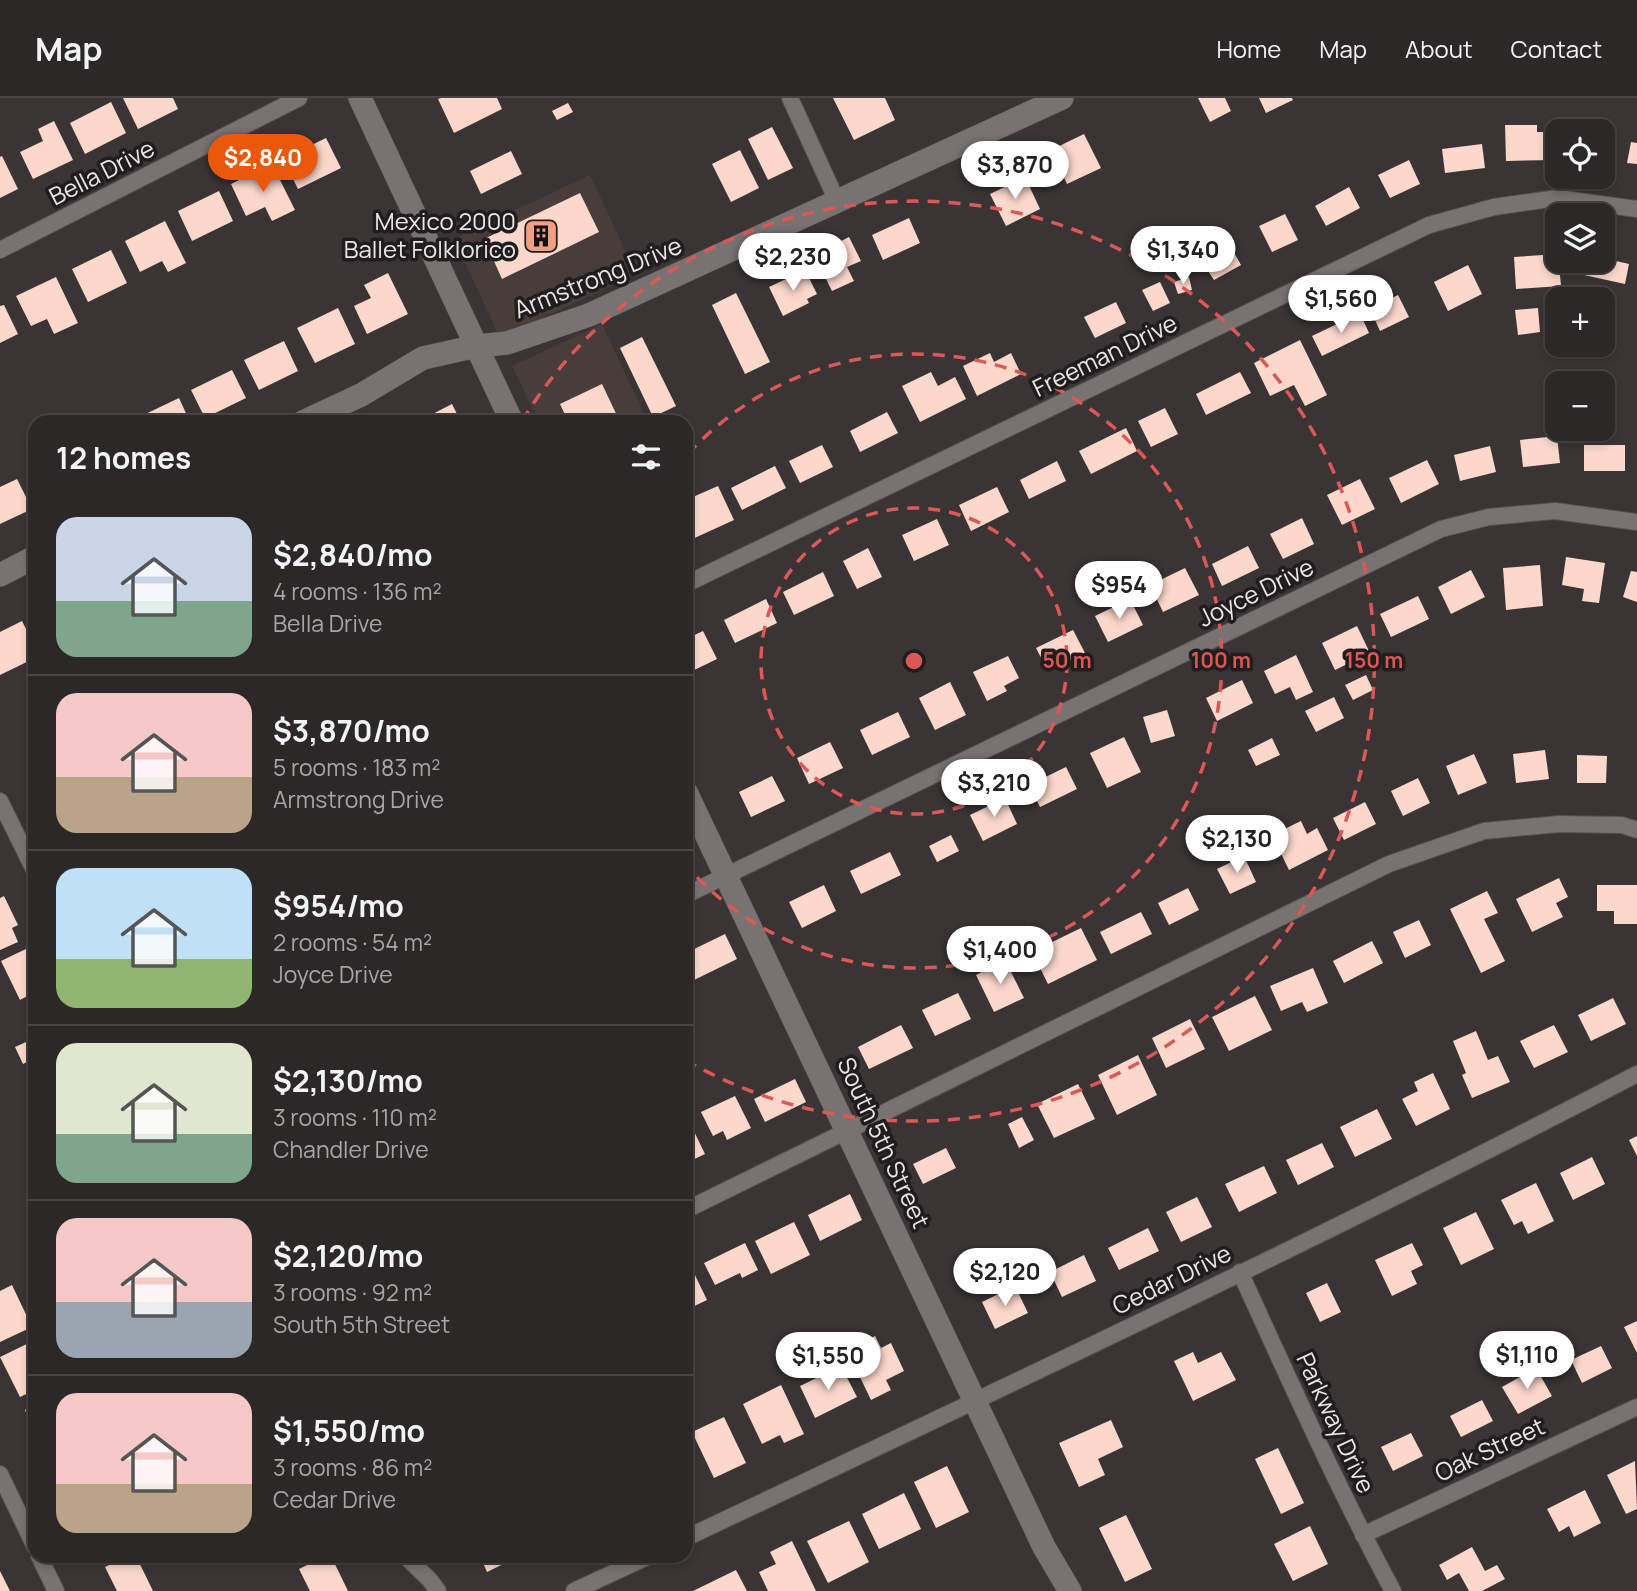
<!DOCTYPE html>
<meta charset="utf-8">
<style>
:root{--surface:#2c2827;--page:#34302f;--text:#f1f3f6;--muted:#a6a6a7;--line:#484444;--accent:#ea580c}
body{margin:0;font-family:Manrope,sans-serif;background:var(--page);color:var(--text);height:100vh;display:flex;flex-direction:column;font-size:26px;white-space:nowrap}
*{box-sizing:border-box;margin:0}
p{font-size:23px;color:var(--muted)}
.icon{flex:none;width:38px;height:38px;fill:none;stroke:currentColor;stroke-width:2;stroke-linecap:round;stroke-linejoin:round}
.map{position:relative;flex:1;overflow:hidden}
.side{position:absolute;left:28px;top:317px;width:665px;height:1148px;display:flex;flex-direction:column;background:var(--surface);border-radius:21px;box-shadow:0 4px 10px #0003,0 0 0 2px var(--line)}
.side>*{flex:none}
.buttons{position:absolute;left:1545px;top:21px;display:grid;gap:14px}
.buttons a{display:grid;place-items:center;width:70px;height:70px;border-radius:14px;background:var(--surface);box-shadow:0 4px 10px #0003,0 0 0 2px var(--line);font-size:35px}
.price{position:absolute;translate:-50% -60px;padding:0 16px;border-radius:24px;background:#fff;color:#222;font-size:23px;line-height:46px;filter:drop-shadow(0 2px 4px #0008)}
.price::after{content:'';position:absolute;left:50%;top:42px;width:21px;height:16px;margin-left:-10px;background:inherit;clip-path:polygon(0 0,100% 0,50% 100%)}
.price.active{background:var(--accent);color:#fff}
ul{padding:0;list-style:none}
li{display:flex;align-items:center;gap:21px;height:175px;padding:0 28px}
li+li{border-top:2px solid var(--line)}
li span{display:grid;place-items:center;flex:none;width:196px;height:140px;border-radius:21px;color:#555}
li>.icon{margin-inline-start:auto}
span .icon{width:84px;height:84px;fill:#fffc;stroke-width:1}
li b{font-size:30px}
h2{display:flex;justify-content:space-between;align-items:center;height:84px;padding:0 28px;font-size:30px}
header{display:flex;align-items:center;gap:42px;box-sizing:border-box;height:98px;padding:0 35px;background:var(--surface);border-bottom:2px solid var(--line)}
header strong{font-size:33px}
nav{display:flex;gap:38px;margin-inline-start:auto;font-size:24px}
.map>svg:first-child{display:block}
.built{fill:#483d3a}
.building{fill:#fbd7cc}
.lines{fill:none;stroke-linecap:round;stroke-linejoin:round}
.street-casing{stroke:#555150;stroke-width:18}
.secondary-casing{stroke:#555150;stroke-width:24}
.street{stroke:#787371;stroke-width:16}
.secondary{stroke:#787371;stroke-width:23}
.ring{fill:none;stroke:#db5857;stroke-width:3.5;stroke-dasharray:12 9}
.labels{text-anchor:middle;stroke-width:7;stroke-linejoin:round;paint-order:stroke}
.street-label{font-size:24px;fill:#e9e6e5;stroke:#1f1d1d}
.poi-label{font-size:24px;fill:#e9e6e5;stroke:#1f1d1d;text-anchor:end}
.centre{fill:#db5857;stroke:#1f1d1d;stroke-width:3.5}
.ring-label{font-size:21px;text-anchor:middle;font-weight:bold;fill:#db5857;stroke:#1f1d1d;stroke-width:7;stroke-linejoin:round;paint-order:stroke}
</style>
<header>
<strong>Map</strong>
<nav><a>Home</a><a>Map</a><a>About</a><a>Contact</a></nav>
</header>
<div class="map">
<svg width="1637" height="1493" viewBox="0 0 1637 1493">
<rect width="100%" height="100%" fill="#3a3534"/>
<g class="built">
<path d="M590,77L636,176L500,240L454,141Z"/>
<path d="M602,226L648,324H539L512,268Z"/>
</g>
<g class="building">
<path d="M123,0H173L178,11L138,31Z"/>
<path d="M441,0H497L502,11L454,35L438,1Z"/>
<path d="M833,0H885L895,22L854,42Z"/>
<path d="M1198,0H1225L1231,13L1210,24Z"/>
<path d="M1259,0H1292L1293,2L1266,15Z"/>
<path d="M111,4L126,35L85,56L70,25Z"/>
<path d="M568,5L573,14L557,22L552,13Z"/>
<path d="M54,23L73,62L33,81L20,54L43,43L38,31Z"/>
<path d="M1505,27H1537V34H1552L1553,62L1506,63Z"/>
<path d="M772,29L793,70L768,82L748,41Z"/>
<path d="M1603,33H1608L1605,61H1603Z"/>
<path d="M1084,36L1101,70L1067,86L1051,52Z"/>
<path d="M326,40L341,70L298,91L283,61Z"/>
<path d="M1631,44L1637,45V66L1627,65Z"/>
<path d="M1482,46L1485,70L1445,75L1442,51Z"/>
<path d="M740,52L759,90L731,104L712,66Z"/>
<path d="M511,53L522,76L481,96L470,73Z"/>
<path d="M2,58L18,91L0,100V59Z"/>
<path d="M1409,62L1420,86L1390,100L1378,77Z"/>
<path d="M272,66L295,112L272,123L265,109L246,118L231,86Z"/>
<path d="M1025,79L1040,111L1006,128L990,96Z"/>
<path d="M1349,89L1360,110L1326,128L1315,108Z"/>
<path d="M219,93L233,123L192,143L178,113Z"/>
<path d="M580,95L599,134L502,181L484,141Z"/>
<path d="M1285,116L1298,142L1272,154L1259,128Z"/>
<path d="M909,120L920,145L883,162L872,137Z"/>
<path d="M165,123L186,165L168,174L162,163L140,174L125,143Z"/>
<path d="M1224,137L1241,167L1214,182L1206,170L1220,161L1211,145Z"/>
<path d="M849,139L861,163L847,169L854,183L832,193L814,157Z"/>
<path d="M111,152L127,185L88,204L72,171Z"/>
<path d="M1558,156L1561,188L1516,191L1514,159Z"/>
<path d="M1603,160L1629,166L1625,186L1584,177L1588,163H1603Z"/>
<path d="M1468,167L1482,196L1448,213L1434,184Z"/>
<path d="M805,172L817,196L807,201L809,205L783,218L769,189Z"/>
<path d="M388,175L408,216L367,236L354,208L371,200L364,187Z"/>
<path d="M56,179L78,225L54,236L47,221L31,228L16,198Z"/>
<path d="M1189,179L1192,192L1178,196L1174,184Z"/>
<path d="M1160,184L1170,205L1153,213L1142,192Z"/>
<path d="M736,195L770,264L745,276L712,207Z"/>
<path d="M1398,197L1409,219L1380,233L1370,211Z"/>
<path d="M1116,204L1126,225L1095,240L1084,219Z"/>
<path d="M4,207L18,236L0,245V208Z"/>
<path d="M338,210L355,246L315,265L297,230Z"/>
<path d="M1538,210L1540,234L1518,237L1515,212Z"/>
<path d="M1360,215L1369,235L1322,258L1312,238Z"/>
<path d="M642,239L676,308L653,319L620,250Z"/>
<path d="M1300,242L1327,297L1305,308L1294,287L1270,298L1254,265Z"/>
<path d="M284,243L298,273L259,292L244,262Z"/>
<path d="M990,255L994,264L1011,255L1021,276L977,298L963,268Z"/>
<path d="M232,272L246,300L205,320L191,292Z"/>
<path d="M931,274L938,288L955,279L966,301L920,324L902,288Z"/>
<path d="M1240,274L1251,295L1206,317L1196,296Z"/>
<path d="M602,286L620,324H588L584,315L568,323L560,306Z"/>
<path d="M179,300L190,324H137L135,321Z"/>
<path d="M452,306L461,324H417Z"/>
<path d="M1165,310L1178,336L1151,349L1138,323Z"/>
<path d="M887,314L898,335L860,354L850,333Z"/>
<path d="M1126,330L1137,353L1091,376L1079,353Z"/>
<path d="M1557,338L1560,365L1523,369L1520,342Z"/>
<path d="M822,347L833,369L800,385L789,363Z"/>
<rect x="1584" y="347" width="41" height="26"/>
<path d="M1490,348L1496,374L1460,383L1454,357Z"/>
<path d="M1427,362L1439,386L1401,405L1389,380Z"/>
<path d="M1057,363L1066,383L1029,401L1020,382Z"/>
<path d="M775,368L786,390L742,412L731,390Z"/>
<path d="M17,381L32,411L0,426V389Z"/>
<path d="M1360,381L1375,411L1342,427L1327,397Z"/>
<path d="M718,388L734,422L688,443L686,402Z"/>
<path d="M997,389L1009,414L971,433L959,407Z"/>
<path d="M1302,420L1314,446L1283,461L1270,436Z"/>
<path d="M937,421L949,447L914,463L902,437Z"/>
<path d="M1248,448L1259,470L1222,488L1212,466Z"/>
<path d="M868,450L882,479L857,491L843,463Z"/>
<path d="M1566,459L1605,465L1599,505L1582,503L1584,491L1562,487Z"/>
<path d="M1540,467L1543,508L1506,512L1503,470Z"/>
<path d="M1185,470L1199,497L1163,514L1150,487Z"/>
<path d="M1471,472L1485,499L1451,516L1438,489Z"/>
<path d="M1631,473L1637,474V504L1623,499Z"/>
<path d="M823,474L834,498L794,517L783,494Z"/>
<path d="M1418,498L1429,521L1391,539L1380,516Z"/>
<path d="M766,501L777,525L735,545L724,522Z"/>
<path d="M1130,501L1143,527L1108,544L1095,518Z"/>
<path d="M22,523L35,549V560L0,577V534Z"/>
<path d="M1357,528L1370,555L1335,572L1322,545Z"/>
<path d="M1073,532L1085,555L1048,573L1036,550Z"/>
<path d="M703,533L717,561L686,576V541Z"/>
<path d="M1296,557L1313,594L1296,602L1290,589L1275,596L1264,573Z"/>
<path d="M1008,558L1019,580L1004,588L1007,593L987,603L973,574Z"/>
<path d="M1366,577L1373,592L1353,602L1345,587Z"/>
<path d="M1242,582L1253,605L1217,623L1206,600Z"/>
<path d="M950,584L966,617L935,632L919,600Z"/>
<path d="M1334,599L1344,620L1316,634L1305,613Z"/>
<path d="M1167,612L1175,638L1151,645L1143,619Z"/>
<path d="M898,614L910,639L872,657L860,632Z"/>
<path d="M1124,639L1141,674L1107,690L1090,655Z"/>
<path d="M1272,640L1280,657L1256,668L1248,652Z"/>
<path d="M830,644L843,670L809,686L797,660Z"/>
<path d="M1545,652L1549,681L1516,685L1513,656Z"/>
<path d="M1474,656L1487,685L1458,697L1446,668Z"/>
<path d="M1577,657L1607,658L1606,685H1577Z"/>
<path d="M1066,669L1077,691L1040,709L1029,687Z"/>
<path d="M772,678L785,703L751,719L739,694Z"/>
<path d="M1418,680L1430,705L1403,718L1391,693Z"/>
<path d="M1005,700L1017,726L983,743L970,717Z"/>
<path d="M1365,704L1376,726L1344,742L1333,720Z"/>
<path d="M1301,723L1307,736L1317,730L1328,752L1289,772L1272,737Z"/>
<path d="M951,737L959,753L937,764L929,748Z"/>
<path d="M890,754L901,777L861,796L850,773Z"/>
<path d="M1244,758L1256,784L1230,796L1217,771Z"/>
<path d="M1559,780L1568,799L1556,805L1563,819L1532,834L1516,801Z"/>
<path d="M824,787L836,813L802,830L789,804Z"/>
<path d="M1597,787H1637V826H1614V813H1597Z"/>
<path d="M1188,790L1199,812L1169,827L1158,805Z"/>
<path d="M1487,793L1498,815L1484,821L1505,863L1481,875L1450,811Z"/>
<path d="M4,798L18,827L12,830L18,844L0,852V800Z"/>
<path d="M1141,814L1152,836L1111,856L1100,834Z"/>
<path d="M1419,822L1431,847L1405,860L1393,834Z"/>
<path d="M1081,830L1097,862L1048,886L1036,862L1049,855L1046,847Z"/>
<path d="M725,836L737,861L694,882L686,866V855Z"/>
<path d="M1372,843L1383,865L1344,885L1333,863Z"/>
<path d="M28,850L35,865V894L20,902L1,863Z"/>
<path d="M1005,862L1024,900L994,914L976,877Z"/>
<path d="M1313,870L1328,905L1307,914L1302,904L1281,913L1270,888Z"/>
<path d="M958,895L971,921L935,938L922,912Z"/>
<path d="M1255,898L1272,932L1229,953L1212,919Z"/>
<path d="M1613,900L1626,926L1591,943L1578,917Z"/>
<path d="M1190,921L1205,951L1166,970L1152,940Z"/>
<path d="M901,927L913,950L869,971L858,949Z"/>
<path d="M1554,927L1568,954L1534,970L1520,943Z"/>
<path d="M1476,933L1488,962L1498,958L1510,984L1472,1000L1462,977L1466,975L1453,943Z"/>
<path d="M35,940V960L23,966L15,949Z"/>
<path d="M1138,957L1157,997L1117,1017L1098,977Z"/>
<path d="M1433,975L1450,1011L1416,1028L1402,1001L1418,993L1414,984Z"/>
<path d="M795,981L806,1004L765,1024L754,1001Z"/>
<path d="M1078,986L1095,1021L1054,1040L1037,1006Z"/>
<path d="M735,998L751,1030L727,1042L723,1033L713,1038L701,1014Z"/>
<path d="M1377,1011L1392,1041L1355,1059L1340,1029Z"/>
<path d="M686,1017L705,1056L686,1065Z"/>
<path d="M1022,1019L1034,1042L1019,1050L1008,1026Z"/>
<path d="M1637,1038V1058L1629,1042Z"/>
<path d="M1322,1045L1334,1069L1298,1087L1286,1062Z"/>
<path d="M946,1050L956,1070L923,1086L913,1066Z"/>
<path d="M1592,1059L1605,1086L1573,1102L1560,1075Z"/>
<path d="M1264,1068L1277,1095L1239,1114L1225,1086Z"/>
<path d="M1536,1085L1554,1123L1528,1136L1522,1123L1514,1127L1501,1102Z"/>
<path d="M850,1096L862,1122L820,1143L808,1117Z"/>
<path d="M1197,1099L1212,1129L1181,1144L1166,1114Z"/>
<path d="M1476,1114L1494,1151L1461,1167L1443,1130Z"/>
<path d="M794,1124L810,1157L771,1176L755,1143Z"/>
<path d="M1148,1130L1159,1153L1119,1172L1108,1150Z"/>
<path d="M745,1145L758,1172L742,1180L740,1175L715,1187L704,1165Z"/>
<path d="M1412,1145L1423,1167L1411,1173L1417,1186L1392,1198L1375,1162Z"/>
<path d="M1084,1157L1096,1183L1062,1199L1050,1174Z"/>
<path d="M693,1173L707,1202L686,1212V1176Z"/>
<path d="M1327,1185L1341,1214L1320,1224L1306,1195Z"/>
<path d="M12,1187L32,1229L0,1244V1193Z"/>
<path d="M1015,1188L1028,1215L995,1231L982,1204Z"/>
<path d="M1637,1223V1255L1624,1229Z"/>
<path d="M875,1238L881,1250L891,1245L904,1273L886,1282L891,1292L871,1302L847,1252Z"/>
<path d="M35,1242V1292L20,1299L0,1259Z"/>
<path d="M1601,1248L1612,1270L1582,1285L1571,1262Z"/>
<path d="M1193,1254L1198,1265L1221,1254L1236,1282L1193,1303L1174,1263Z"/>
<path d="M841,1268L857,1299L815,1320L800,1288Z"/>
<path d="M1536,1270L1552,1298L1518,1316L1502,1289Z"/>
<path d="M781,1287L804,1336L784,1345L780,1337L762,1346L743,1306Z"/>
<path d="M1482,1302L1493,1323L1461,1339L1450,1318Z"/>
<path d="M35,1307V1333L25,1312Z"/>
<path d="M724,1319L746,1365L714,1380L692,1334Z"/>
<path d="M1111,1322L1123,1349L1098,1361L1105,1377L1079,1389L1059,1345Z"/>
<path d="M1411,1335L1423,1358L1393,1373L1381,1349Z"/>
<path d="M1278,1350L1304,1405L1281,1416L1255,1361Z"/>
<path d="M1635,1363L1637,1411L1626,1416L1607,1377Z"/>
<path d="M947,1368L969,1414L936,1430L914,1384Z"/>
<path d="M1585,1392L1601,1425L1574,1439L1569,1428L1559,1434L1547,1411Z"/>
<path d="M904,1395L921,1431L879,1451L862,1416Z"/>
<path d="M1126,1417L1152,1471L1125,1484L1099,1430Z"/>
<path d="M849,1423L869,1464L828,1485L807,1443Z"/>
<path d="M1310,1428L1328,1466L1293,1483L1274,1446Z"/>
<path d="M792,1443L816,1493H768L759,1474L776,1466L770,1454Z"/>
<path d="M1472,1449L1485,1473L1497,1467L1505,1481L1482,1493H1469L1459,1475L1447,1482L1439,1467Z"/>
<path d="M127,1458H136L153,1493H117L105,1469Z"/>
<path d="M326,1458H331L348,1493H310L299,1471Z"/>
<path d="M480,1458H520L487,1474Z"/>
<path d="M736,1472L747,1493H693Z"/>
<path d="M0,1473L10,1493H0Z"/>
</g>
<g class="lines">
<g class="street-casing">
<g id="street">
<path d="M790,0L837,103"/>
<path d="M0,152L299,0"/>
<path d="M686,486L1429,127L1494,109L1557,100L1637,111"/>
<path d="M0,703L35,774"/>
<path d="M686,797L1441,431L1489,419L1555,413L1637,424"/>
<path d="M686,1112L1389,766L1484,733L1559,726L1622,727L1637,732"/>
<path d="M1240,1174C1289,1281 1337,1389 1393,1493"/>
<path d="M0,1376L35,1449"/>
<path d="M1363,1437L1637,1309"/>
<path d="M686,1440C1005,1289 1324,1139 1637,976"/>
<path d="M39,1458L56,1493"/>
<path d="M405,1458L429,1481L438,1493"/>
<path d="M574,1493L649,1458"/>
</g>
</g>
<g class="secondary-casing">
<g id="secondary">
<path d="M360,0L512,324"/>
<path d="M303,324L361,297L423,260L477,248L507,245L589,217L1062,0"/>
<path d="M0,477L35,459"/>
<path d="M686,694L1044,1449L1070,1493"/>
</g>
</g>
<use href="#street" class="street"/>
<use href="#secondary" class="secondary"/>
</g>
<g class="ring">
<circle cx="914" cy="563" r="153"/>
<path d="M688 356A307 307 0 1 1 688 770"/>
<path d="M522 323A460 460 0 1 1 687 963"/>
</g>
<defs>
<g id="building-square" transform="scale(1.75)"><rect x="-9" y="-9" width="18" height="18" rx="4" fill="#f39f84" stroke="#1f1d1d"/><path d="M-4-6H4V6H1V3H-1V6H-4ZM-2.5-4.3h1.7v1.8h-1.7ZM.8-4.3h1.7v1.8H.8ZM-2.5-1h1.7V.8h-1.7ZM.8-1h1.7V.8H.8Z" fill="#111"/></g>
</defs>
<g fill-rule="evenodd">
<use href="#building-square" x="541" y="138"/>
</g>
<g class="labels">
<g class="street-label">
<text transform="translate(102 75) rotate(-27)" y="8">Bella Drive</text>
<text transform="translate(598 180) rotate(-22)" y="8">Armstrong Drive</text>
<text transform="translate(1105 258) rotate(-26)" y="8">Freeman Drive</text>
<text transform="translate(1256 495) rotate(-26)" y="8">Joyce Drive</text>
<text transform="translate(883 1045) rotate(65)" y="8">South 5th Street</text>
<text transform="translate(1172 1182) rotate(-26)" y="8">Cedar Drive</text>
<text transform="translate(1335 1325) rotate(65)" y="8">Parkway Drive</text>
<text transform="translate(1490 1352) rotate(-25)" y="8">Oak Street</text>
</g>
<g class="poi-label">
<text x="516" y="132">Mexico 2000<tspan x="516" dy="28">Ballet Folklorico</tspan></text>
</g>
</g>
<circle cx="914" cy="563" r="10" class="centre"/>
<g class="ring-label">
<text x="1067" y="570">50 m</text>
<text x="1221" y="570">100 m</text>
<text x="1374" y="570">150 m</text>
</g>
</svg>
<div class="buttons">
<a><svg class="icon" aria-label="locate" viewBox="0 0 24 24"><circle cx="12" cy="12" r="6"/><path d="M12 2v4M12 18v4M2 12h4M18 12h4"/></svg></a>
<a><svg class="icon" aria-label="layers" viewBox="0 0 24 24"><path d="M12 4l9 5-9 5-9-5zM3 14l9 5 9-5"/></svg></a>
<a>+</a>
<a>−</a>
</div>
<b class="price active" style="left:263px;top:96px">$2,840</b>
<b class="price" style="left:1015px;top:103px">$3,870</b>
<b class="price" style="left:1183px;top:188px">$1,340</b>
<b class="price" style="left:793px;top:195px">$2,230</b>
<b class="price" style="left:1341px;top:237px">$1,560</b>
<b class="price" style="left:1119px;top:523px">$954</b>
<b class="price" style="left:994px;top:721px">$3,210</b>
<b class="price" style="left:1237px;top:777px">$2,130</b>
<b class="price" style="left:1000px;top:888px">$1,400</b>
<b class="price" style="left:1005px;top:1210px">$2,120</b>
<b class="price" style="left:1527px;top:1293px">$1,110</b>
<b class="price" style="left:828px;top:1294px">$1,550</b>
<section class="side">
<h2>12 homes<svg class="icon" aria-label="filters" viewBox="0 0 24 24"><path d="M4 7h16M4 17h16"/><circle cx="9" cy="7" r="2"/><circle cx="15" cy="17" r="2"/></svg></h2>
<ul>
<li><span style="background:linear-gradient(#c9d6e8 60%,#7fa58c 0)"><svg class="icon" aria-label="home" viewBox="0 0 24 24"><path d="M3 11l9-7 9 7M6 9v11h12V9"/></svg></span><div><b>$2,840/mo</b><p>4 rooms · 136 m²</p><p>Bella Drive</p></div></li>
<li><span style="background:linear-gradient(#f6c9c9 60%,#b9a48a 0)"><svg class="icon" aria-label="home" viewBox="0 0 24 24"><path d="M3 11l9-7 9 7M6 9v11h12V9"/></svg></span><div><b>$3,870/mo</b><p>5 rooms · 183 m²</p><p>Armstrong Drive</p></div></li>
<li><span style="background:linear-gradient(#bfe0f5 65%,#8fb573 0)"><svg class="icon" aria-label="home" viewBox="0 0 24 24"><path d="M3 11l9-7 9 7M6 9v11h12V9"/></svg></span><div><b>$954/mo</b><p>2 rooms · 54 m²</p><p>Joyce Drive</p></div></li>
<li><span style="background:linear-gradient(#dfe7d0 65%,#7fa58c 0)"><svg class="icon" aria-label="home" viewBox="0 0 24 24"><path d="M3 11l9-7 9 7M6 9v11h12V9"/></svg></span><div><b>$2,130/mo</b><p>3 rooms · 110 m²</p><p>Chandler Drive</p></div></li>
<li><span style="background:linear-gradient(#f6c9c9 60%,#9aa5b1 0)"><svg class="icon" aria-label="home" viewBox="0 0 24 24"><path d="M3 11l9-7 9 7M6 9v11h12V9"/></svg></span><div><b>$2,120/mo</b><p>3 rooms · 92 m²</p><p>South 5th Street</p></div></li>
<li><span style="background:linear-gradient(#f6c9c9 65%,#b9a48a 0)"><svg class="icon" aria-label="home" viewBox="0 0 24 24"><path d="M3 11l9-7 9 7M6 9v11h12V9"/></svg></span><div><b>$1,550/mo</b><p>3 rooms · 86 m²</p><p>Cedar Drive</p></div></li>
</ul>
</section>
</div>
